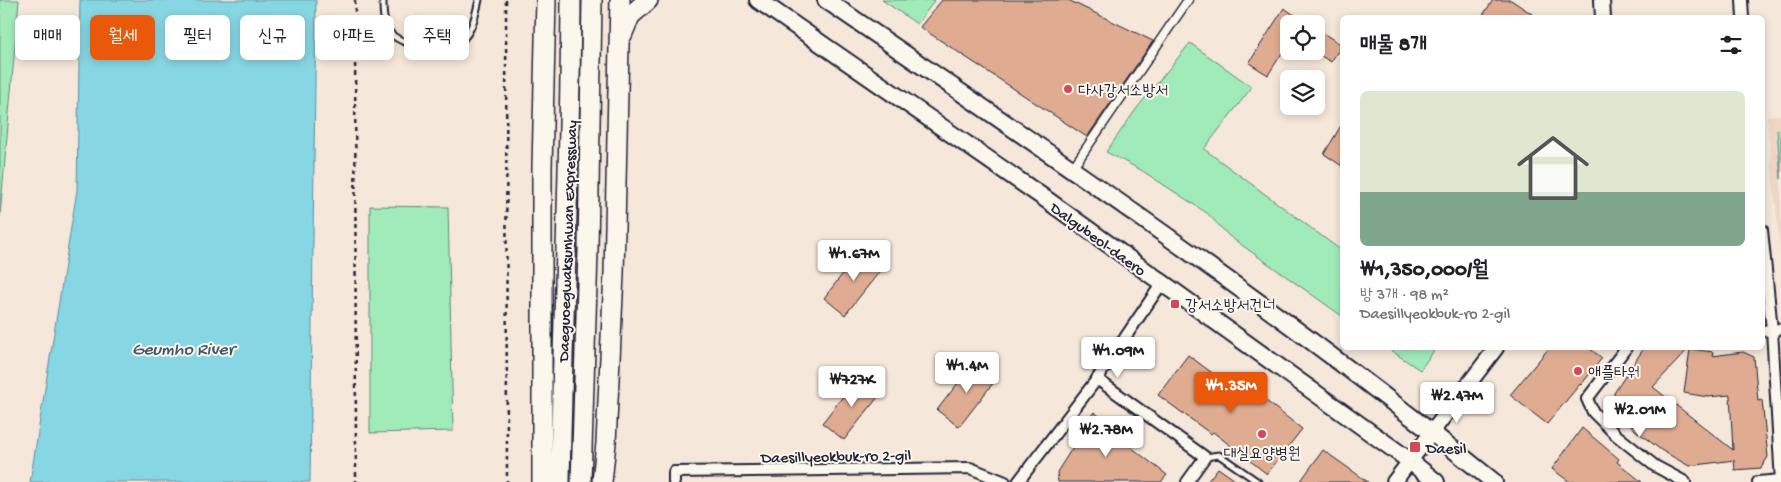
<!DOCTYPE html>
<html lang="ko">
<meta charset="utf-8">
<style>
:root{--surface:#fff;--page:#f2f2f2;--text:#202124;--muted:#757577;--line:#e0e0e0;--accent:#ea580c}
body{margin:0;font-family:"Gochi Hand","Poor Story",sans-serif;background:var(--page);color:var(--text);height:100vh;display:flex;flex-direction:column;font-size:19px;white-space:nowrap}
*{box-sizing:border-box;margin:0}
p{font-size:16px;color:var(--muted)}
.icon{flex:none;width:28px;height:28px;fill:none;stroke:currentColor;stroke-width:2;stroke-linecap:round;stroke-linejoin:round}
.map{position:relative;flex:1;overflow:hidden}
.sheet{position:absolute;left:1340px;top:15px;width:425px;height:335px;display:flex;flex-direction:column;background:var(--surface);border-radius:8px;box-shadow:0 2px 8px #0003}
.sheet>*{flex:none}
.banner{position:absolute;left:15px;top:15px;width:475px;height:45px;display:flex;gap:10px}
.fabs{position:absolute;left:1280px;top:15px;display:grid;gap:10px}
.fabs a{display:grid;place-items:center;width:45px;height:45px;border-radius:8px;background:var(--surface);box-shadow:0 2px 8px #0003;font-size:25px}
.price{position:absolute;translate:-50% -42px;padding:0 11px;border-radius:5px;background:#fff;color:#222;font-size:16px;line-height:32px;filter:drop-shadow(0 1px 2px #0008)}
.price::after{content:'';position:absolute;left:50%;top:30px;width:15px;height:11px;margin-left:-8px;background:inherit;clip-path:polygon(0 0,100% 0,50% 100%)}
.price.selected{background:var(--accent);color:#fff}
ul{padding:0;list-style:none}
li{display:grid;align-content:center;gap:10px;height:265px;padding:0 20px}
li+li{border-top:1px solid var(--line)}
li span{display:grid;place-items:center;height:155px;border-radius:8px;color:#555}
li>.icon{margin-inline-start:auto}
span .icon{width:90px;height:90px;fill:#fffc;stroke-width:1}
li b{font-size:21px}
h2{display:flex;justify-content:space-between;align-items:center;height:60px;padding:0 20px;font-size:21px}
.chip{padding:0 18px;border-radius:8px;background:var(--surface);box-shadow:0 2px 8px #0003;font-size:18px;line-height:45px}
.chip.selected{background:var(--accent);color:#fff}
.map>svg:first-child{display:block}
.built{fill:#eed6c4}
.green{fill:#a1ebba;stroke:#62867a}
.water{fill:#87d6e3;stroke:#5f8ea0}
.building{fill:#dfac92;stroke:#22223b}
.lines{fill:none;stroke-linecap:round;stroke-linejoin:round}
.service-casing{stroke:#22223b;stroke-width:9}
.pedestrian-casing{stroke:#22223b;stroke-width:11}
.minor-casing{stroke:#22223b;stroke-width:14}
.tertiary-casing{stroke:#22223b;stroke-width:18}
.primary-casing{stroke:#22223b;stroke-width:20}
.motorway-casing{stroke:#22223b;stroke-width:22}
.path{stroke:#22223b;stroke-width:2.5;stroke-dasharray:4 4;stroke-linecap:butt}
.service{stroke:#fbf7ec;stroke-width:5}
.pedestrian{stroke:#fbf7ec;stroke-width:8}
.minor{stroke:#fbf7ec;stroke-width:10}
.tertiary{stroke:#fbf7ec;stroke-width:14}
.primary{stroke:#fbf7ec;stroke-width:16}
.motorway{stroke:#fbf7ec;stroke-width:19}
.poi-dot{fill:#d1495b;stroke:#fbf7ec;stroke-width:2}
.labels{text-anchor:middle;stroke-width:4;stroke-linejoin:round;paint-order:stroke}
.poi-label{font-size:16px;fill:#22223b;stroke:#fbf7ec;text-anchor:start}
.street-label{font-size:16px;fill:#22223b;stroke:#fbf7ec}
.water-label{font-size:18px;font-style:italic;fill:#40586d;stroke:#fbf7ec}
</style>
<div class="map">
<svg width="1781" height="482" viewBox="0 0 1781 482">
<rect width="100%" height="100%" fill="#f5e8da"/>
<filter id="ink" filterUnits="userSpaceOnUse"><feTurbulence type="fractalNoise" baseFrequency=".02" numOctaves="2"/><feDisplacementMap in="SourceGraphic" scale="10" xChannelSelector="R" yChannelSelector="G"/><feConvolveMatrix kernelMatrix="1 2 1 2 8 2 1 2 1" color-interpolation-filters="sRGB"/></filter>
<g filter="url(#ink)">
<path class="built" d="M1781,115V259L1767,116Z"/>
<g class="green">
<path d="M0,0H19L0,216Z"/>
<path d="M882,0H935L917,24Z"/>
<path d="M1190,43L1252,87L1204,149L1342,251V316L1229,236L1207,213L1141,170L1106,152L1137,108Z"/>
<path d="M1781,129V179L1777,130Z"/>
<path d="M370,206L448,207L453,431L370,433Z"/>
<path d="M1387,348H1436L1420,370Z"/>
</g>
<path class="water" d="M80,0H316L310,482H30L77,190Z"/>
<g class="building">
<path d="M942,0H1068L1153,41L1087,137L920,27Z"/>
<path d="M1493,0H1511L1538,18H1481Z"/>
<path d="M1284,8L1308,24H1289V42L1268,75L1249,63Z"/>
<path d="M1316,29L1342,45L1331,62L1316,53Z"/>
<path d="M1342,124V166L1324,154Z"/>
<path d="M862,249L884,266L845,315L824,298Z"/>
<path d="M1549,348H1589L1602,358L1581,385L1580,384L1547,424L1510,395Z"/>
<path d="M1644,348H1689L1653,387L1733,450L1730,395L1708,397L1684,393L1690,349L1713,352L1712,356L1743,352L1754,357L1758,401L1762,400L1768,457L1761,468L1735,470L1734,460L1689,466L1661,450L1635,430L1614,407V393Z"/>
<path d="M1188,355L1250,401L1256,393L1302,429L1267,474L1213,432L1211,434L1158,395Z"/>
<path d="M975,361L997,378L959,427L937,410Z"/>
<path d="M860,375L882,392L844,440L822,423Z"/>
<path d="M1094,412L1130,440L1127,444L1167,475L1161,482H1058L1057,472L1078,439L1076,437Z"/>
<path d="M1582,428L1619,459L1617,462L1642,482H1570L1552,469Z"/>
<path d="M1323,450L1368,482H1300Z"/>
<path d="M1218,468L1238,482H1207Z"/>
</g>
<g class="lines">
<g class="service-casing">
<g id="service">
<path d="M383,0C383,10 383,21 388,30C399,48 448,52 463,39C473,30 476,12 479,0"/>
<path d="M1205,457L1219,455L1258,482"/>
</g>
</g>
<g class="pedestrian-casing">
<path id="pedestrian" d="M1072,169L1188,0"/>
</g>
<g class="minor-casing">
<g id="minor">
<path d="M1742,0L1743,18"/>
<path d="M1762,230L1772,330L1781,482"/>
<path d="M1762,331L1781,329"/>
<path d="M1626,348L1587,399L1593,412L1616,435L1655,466L1685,482"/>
<path d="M1097,379L1162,283"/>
<path d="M674,482V472L970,468L1005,482"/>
<path d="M1018,482L1097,379L1205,457L1187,482"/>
<path d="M1758,482L1781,480"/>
</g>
</g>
<g class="tertiary-casing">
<g id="tertiary">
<path d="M1602,0L1603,18"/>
<path d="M1394,482L1496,348"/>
</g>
</g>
<g class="primary-casing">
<g id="primary">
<path d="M758,0L1047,200L1410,461L1436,482"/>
<path d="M826,0C1053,155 1280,310 1494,482"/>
</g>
</g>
<g class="motorway-casing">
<g id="motorway">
<path d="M622,35L630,16L648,0"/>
<path d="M542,482V167L546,0"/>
<path d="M560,482C563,321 570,161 571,0"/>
<path d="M581,482L588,251L592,0"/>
<path d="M602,482L606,443L614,274L620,0"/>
</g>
</g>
<g class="path">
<path d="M355,0L356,482"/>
<path d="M506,0L507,482"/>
<path d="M355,22H376"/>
</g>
<use href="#service" class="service"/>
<use href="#pedestrian" class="pedestrian"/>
<use href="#minor" class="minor"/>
<use href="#tertiary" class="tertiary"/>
<use href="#primary" class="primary"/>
<use href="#motorway" class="motorway"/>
</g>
</g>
<g class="poi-dot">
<circle cx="1068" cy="89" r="5"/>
<rect x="1170" y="299" width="10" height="10" rx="2.5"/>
<circle cx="1578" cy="371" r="5"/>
<circle cx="1262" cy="434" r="5"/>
<rect x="1409" y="441" width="12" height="12" rx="2.5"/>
</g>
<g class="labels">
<g class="poi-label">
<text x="1078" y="95">다사강서소방서</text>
<text x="1185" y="310">강서소방서건너</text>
<text x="1588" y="377">애플타워</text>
<text x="1426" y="453">Daesil</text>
<text x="1262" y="458" text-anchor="middle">대실요양병원</text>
</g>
<g class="street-label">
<text transform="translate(1099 238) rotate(36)" y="6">Dalgubeol-daero</text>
<text transform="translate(566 241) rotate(-88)" y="6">Daeguoegwaksunhwan Expressway</text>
<text transform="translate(836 455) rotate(-1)" y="6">Daesillyeokbuk-ro 2-gil</text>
</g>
<g class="water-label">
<text x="183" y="354">Geumho River</text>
</g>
</g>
</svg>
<div class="fabs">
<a><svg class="icon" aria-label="locate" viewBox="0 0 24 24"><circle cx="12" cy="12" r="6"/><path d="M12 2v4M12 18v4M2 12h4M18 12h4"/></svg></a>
<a><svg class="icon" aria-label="layers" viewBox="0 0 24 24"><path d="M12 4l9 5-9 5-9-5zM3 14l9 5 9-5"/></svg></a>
</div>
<b class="price" style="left:854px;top:282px">₩1.67M</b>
<b class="price" style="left:1118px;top:379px">₩1.09M</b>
<b class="price" style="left:967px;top:394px">₩1.4M</b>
<b class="price" style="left:852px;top:408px">₩727K</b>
<b class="price selected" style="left:1231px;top:414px">₩1.35M</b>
<b class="price" style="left:1457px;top:424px">₩2.47M</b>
<b class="price" style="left:1640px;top:438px">₩2.01M</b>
<b class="price" style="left:1106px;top:458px">₩2.78M</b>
<div class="banner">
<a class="chip">매매</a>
<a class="chip selected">월세</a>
<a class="chip">필터</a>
<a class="chip">신규</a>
<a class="chip">아파트</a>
<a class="chip">주택</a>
</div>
<section class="sheet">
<h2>매물 8개<svg class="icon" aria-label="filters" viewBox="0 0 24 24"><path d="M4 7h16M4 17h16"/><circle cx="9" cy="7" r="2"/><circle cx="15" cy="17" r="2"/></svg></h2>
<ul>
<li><span style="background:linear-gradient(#dfe7d0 65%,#7fa58c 0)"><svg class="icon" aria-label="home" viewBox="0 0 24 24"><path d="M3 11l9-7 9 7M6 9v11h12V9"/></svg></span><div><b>₩1,350,000/월</b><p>방 3개 · 98 m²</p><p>Daesillyeokbuk-ro 2-gil</p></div></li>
</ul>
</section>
</div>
